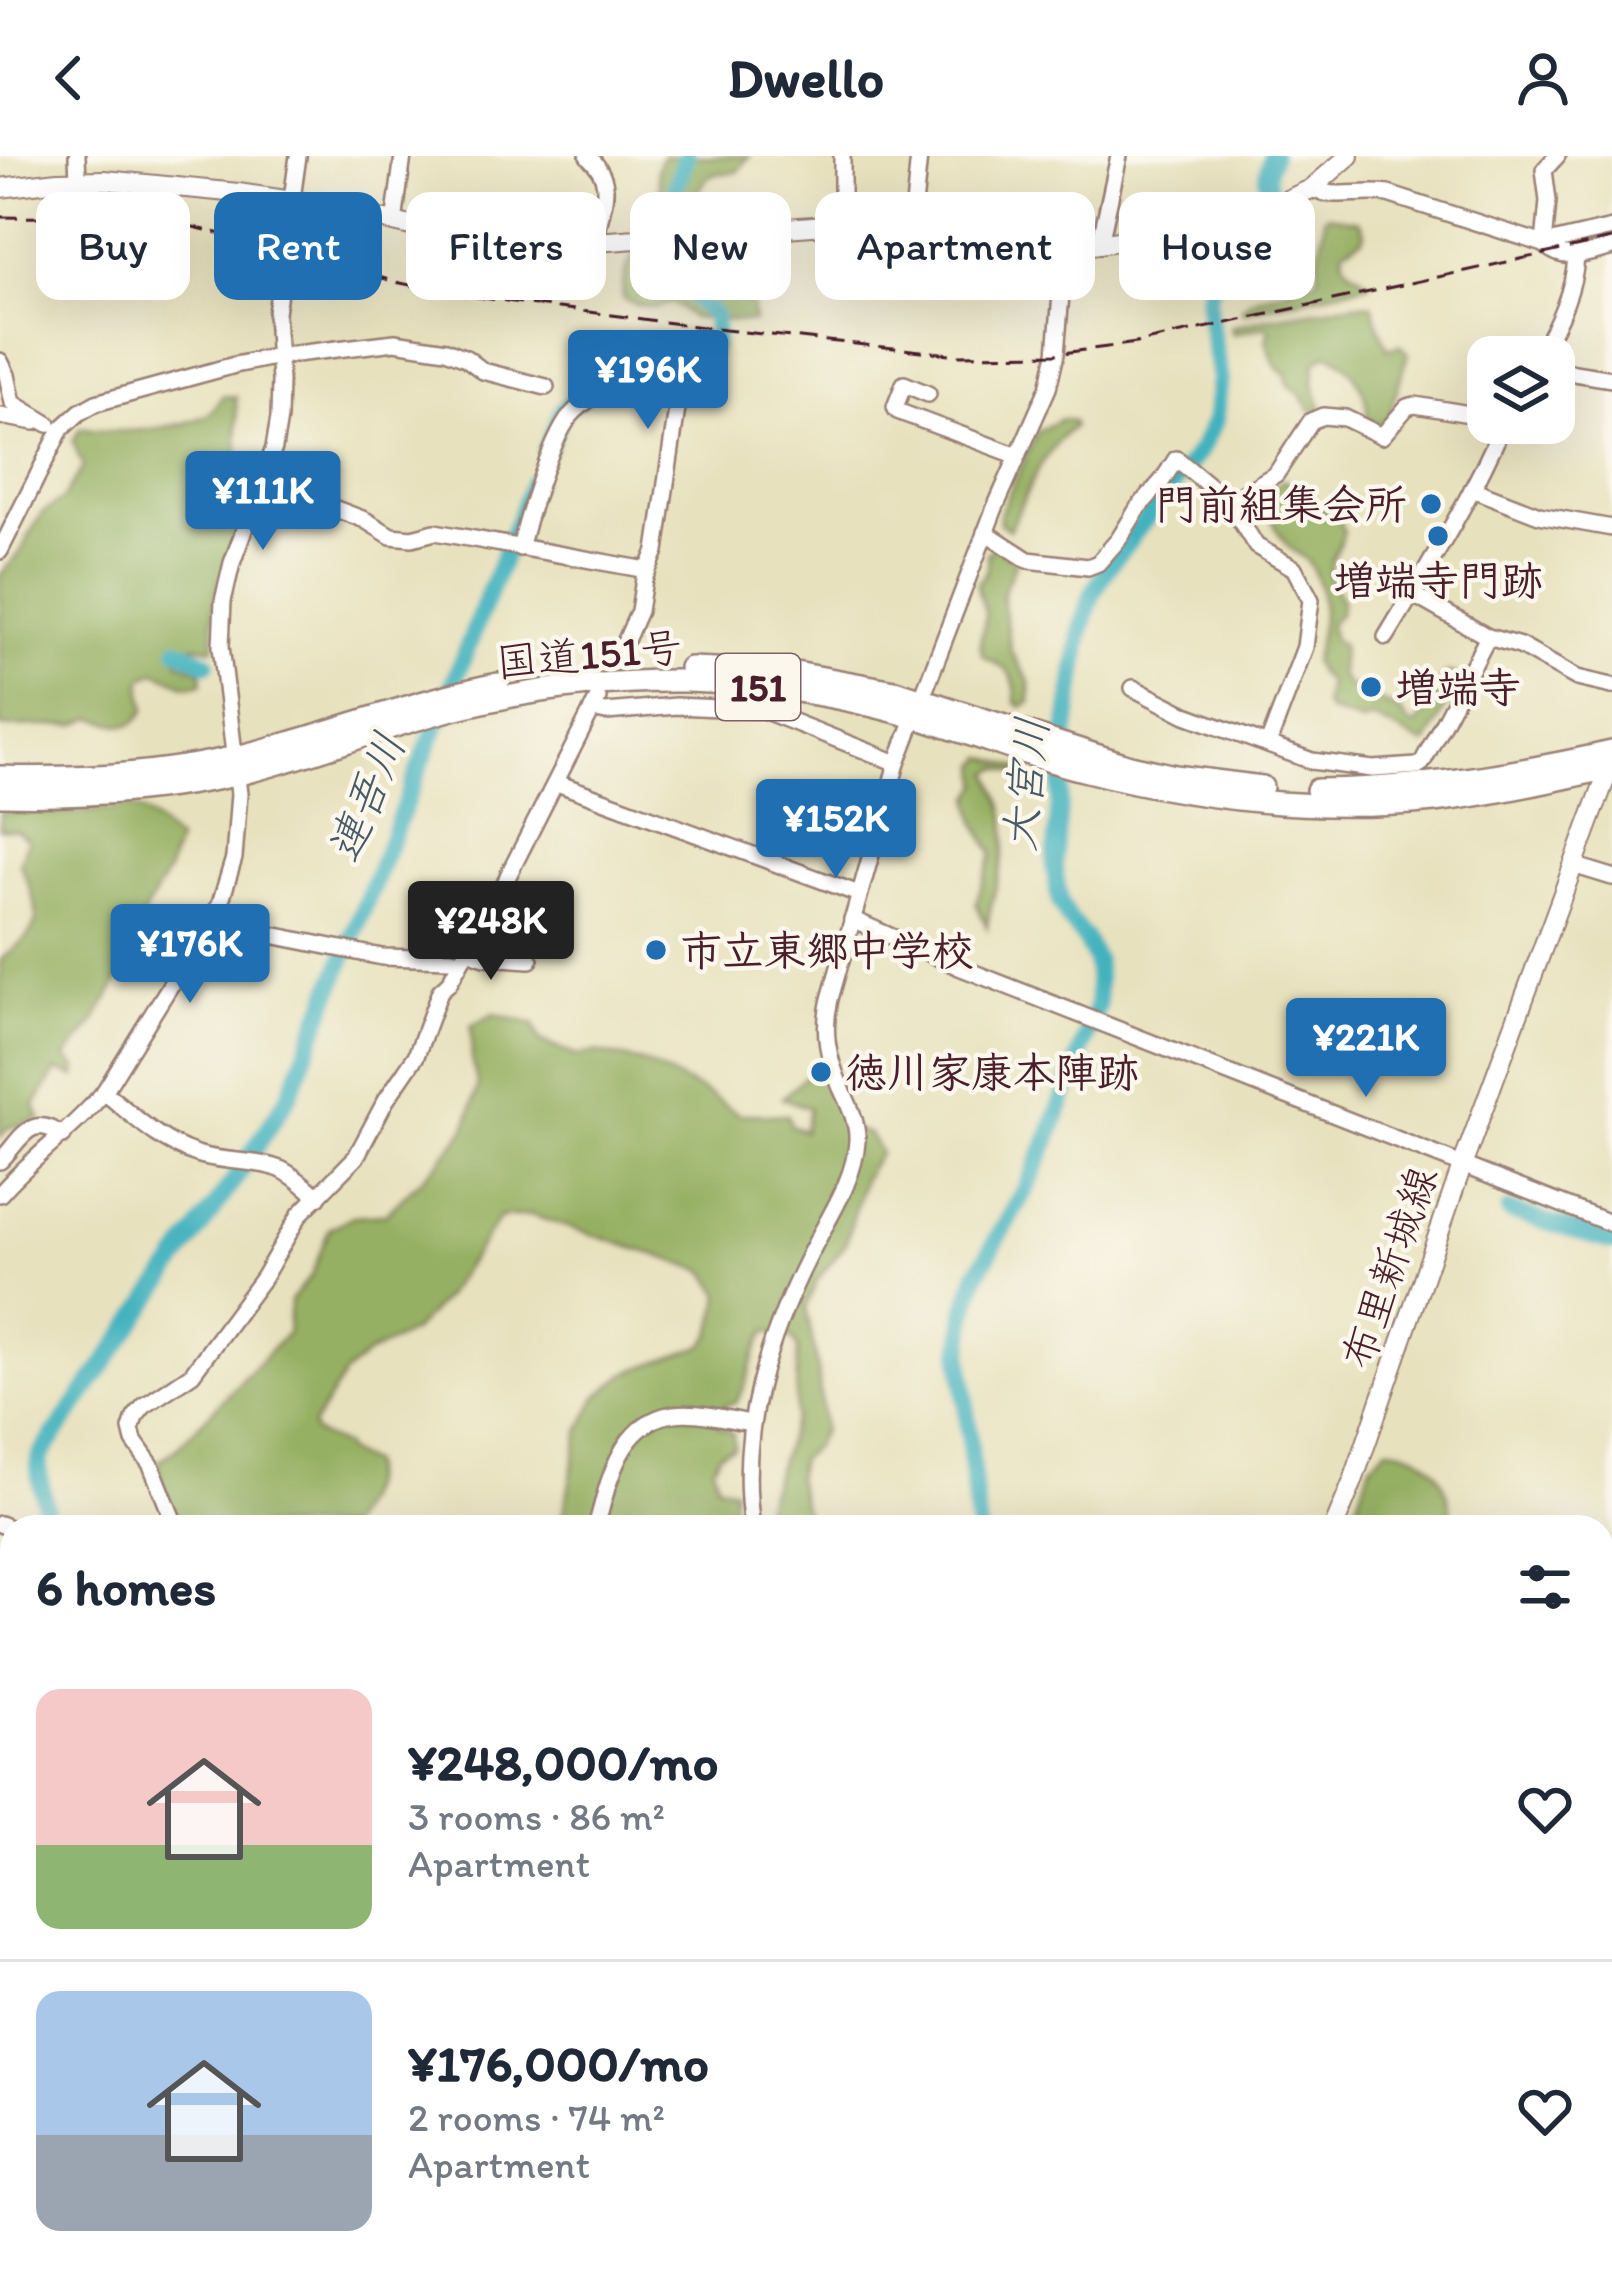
<!DOCTYPE html>
<meta charset="utf-8">
<style>
:root{--surface:#fff;--page:#f2f2f3;--text:#1f2937;--muted:#747a83;--line:#e0e1e3;--accent:#1f6fb2}
body{margin:0;font-family:Itim,"Klee One",sans-serif;background:var(--page);color:var(--text);height:100vh;display:flex;flex-direction:column;font-size:45px;white-space:nowrap}
*{box-sizing:border-box;margin:0}
p{font-size:39px;color:var(--muted)}
.icon{flex:none;width:66px;height:66px;fill:none;stroke:currentColor;stroke-width:2;stroke-linecap:round;stroke-linejoin:round}
.map{position:relative;flex:1;overflow:hidden}
.side{position:absolute;left:0px;top:1359px;width:1614px;height:771px;display:flex;flex-direction:column;background:var(--surface);border-radius:36px 36px 0 0;box-shadow:0 12px 48px #0002}
.side>*{flex:none}
.hud{position:absolute;left:36px;top:36px;width:1542px;height:108px;display:flex;gap:24px}
.fabs{position:absolute;left:1467px;top:180px;display:grid;gap:24px}
.fabs a{display:grid;place-items:center;width:108px;height:108px;border-radius:24px;background:var(--surface);box-shadow:0 12px 48px #0002;font-size:60px}
.price{position:absolute;translate:-50% -102px;padding:0 27px;border-radius:12px;background:var(--accent);color:#fff;font-size:39px;line-height:78px;filter:drop-shadow(0 3px 6px #0008)}
.price::after{content:'';position:absolute;left:50%;top:72px;width:36px;height:27px;margin-left:-18px;background:inherit;clip-path:polygon(0 0,100% 0,50% 100%)}
.price.active{background:#222;color:#fff}
ul{padding:0;list-style:none}
li{display:flex;align-items:center;gap:36px;height:300px;padding:0 36px}
li+li{border-top:3px solid var(--line)}
li span{display:grid;place-items:center;flex:none;width:336px;height:240px;border-radius:24px;color:#555}
li>.icon{margin-inline-start:auto}
span .icon{width:144px;height:144px;fill:#fffc;stroke-width:1}
li b{font-size:51px}
h2{display:flex;justify-content:space-between;align-items:center;height:144px;padding:0 36px;font-size:51px}
.chip{padding:0 42px;border-radius:24px;background:var(--surface);box-shadow:0 12px 48px #0002;font-size:42px;line-height:108px}
.chip.active{background:var(--accent);color:#fff}
header{display:flex;justify-content:space-between;align-items:center;height:156px;padding:0 36px;background:var(--surface);font-size:54px;font-weight:700}
.map>svg:first-child{display:block}
.forest{fill:#95b062;stroke:#706846;stroke-width:3}
.lines{fill:none;stroke-linecap:round;stroke-linejoin:round}
.river{stroke:#43b2be;stroke-width:18}
.minor-casing{stroke:#998074;stroke-width:20}
.major-casing{stroke:#998074;stroke-width:22}
.highway-casing{stroke:#998074;stroke-width:26}
.minor{stroke:#fff;stroke-width:15}
.major{stroke:#fff;stroke-width:18}
.highway{stroke:#fff;stroke-width:21}
.rail{stroke:#4a1f2b;stroke-width:3;stroke-dasharray:18 9;stroke-linecap:butt}
.poi-dot{fill:#1f6fb2;stroke:#fbf7ec;stroke-width:4.5}
.labels{text-anchor:middle;stroke-width:9;stroke-linejoin:round;paint-order:stroke}
.shield{fill:#fbf7ec;stroke:#7f6065;stroke-width:3}
.shield-label{font-size:39px;font-weight:bold;fill:#4a1f2b}
.poi-label{font-size:42px;font-weight:bold;fill:#4a1f2b;stroke:#fbf7ec;text-anchor:start}
.street-label{font-size:42px;fill:#4a1f2b;stroke:#fbf7ec}
.water-label{font-size:45px;font-style:italic;fill:#475a66;stroke:#fbf7ec}
</style>
<header><svg class="icon" aria-label="back" viewBox="0 0 24 24"><path d="M15 5l-7 7 7 7"/></svg>Dwello<svg class="icon" aria-label="person" viewBox="0 0 24 24"><circle cx="12" cy="8" r="4"/><path d="M4 21q1-7 8-7t8 7"/></svg></header>
<div class="map">
<svg width="1612" height="2128" viewBox="0 0 1612 2128">
<rect width="100%" height="100%" fill="#fbf7ec"/>
<filter id="ink" filterUnits="userSpaceOnUse"><feTurbulence type="fractalNoise" baseFrequency=".00833" numOctaves="2"/><feDisplacementMap in="SourceGraphic" scale="24" xChannelSelector="R" yChannelSelector="G"/><feConvolveMatrix kernelMatrix="1 2 1 2 8 2 1 2 1" color-interpolation-filters="sRGB"/></filter>
<filter id="wash" filterUnits="userSpaceOnUse"><feTurbulence type="fractalNoise" baseFrequency=".004" numOctaves="4" result="noise"/><feDisplacementMap in="SourceGraphic" scale="48" xChannelSelector="R" yChannelSelector="G"/><feGaussianBlur stdDeviation="2.7" result="paint"/><feColorMatrix in="noise" values="0 0 0 0 0 0 0 0 0 0 0 0 0 0 0 0 0 1.4 0 .05"/><feComposite in="paint" operator="in"/></filter>
<g filter="url(#wash)">
<rect width="100%" height="100%" fill="#e8e1bd"/>
<g class="forest">
<path d="M662,0H749L737,16C727,17 714,16 707,23C694,37 685,72 685,90L705,98L718,135L752,148L754,166L692,162L680,151L670,147L656,152L636,149L623,143C621,122 627,113 635,95C639,86 638,75 640,65C643,51 651,42 660,31L657,14Z"/>
<path d="M1328,59L1359,65L1365,76L1363,83L1344,93C1340,116 1359,114 1369,128L1243,156L1242,152L1251,144L1314,124L1319,119C1315,100 1325,83 1324,62Z"/>
<path d="M1356,148H1372C1378,163 1379,181 1388,192L1401,189L1408,197L1388,263L1377,268L1367,261C1370,239 1350,203 1326,198L1315,207L1314,228L1321,251L1319,256L1310,253L1301,239L1288,228L1286,217L1276,211L1266,184L1270,176L1267,170L1233,178L1231,171L1267,162Z"/>
<path d="M222,240L236,241L238,300L250,315L251,333L217,433L213,454L214,492L185,489L173,495L179,506L202,516L203,527L187,530L156,516L142,523V536L146,553C131,578 117,568 93,562L77,569L0,571V419L20,397L41,358L63,343L83,311L73,285L80,272C112,279 172,274 203,261C213,257 218,250 222,240Z"/>
<path d="M1061,263L1072,265L1074,270C1038,300 1029,335 1009,374L1000,367V357L1037,276Z"/>
<path d="M1285,324L1310,347L1339,362L1344,377L1332,405L1329,422L1342,444L1339,458L1329,468L1334,484L1342,489L1340,518L1346,528L1400,555L1410,569L1417,568L1445,518H1454L1457,527L1427,587H1421L1372,562L1362,566L1328,555L1324,548L1328,527L1319,518L1313,506C1322,476 1329,438 1310,409C1305,400 1295,397 1288,390C1279,381 1274,367 1268,355L1253,348V341Z"/>
<path d="M996,390L1016,406L1003,436V449L1011,495L1030,527V546L1021,551L1016,546C1017,517 1006,512 983,500C976,483 986,474 985,458C984,445 977,440 977,427C987,418 989,410 987,397Z"/>
<path d="M985,601L1024,613L1018,617L999,612L991,617C994,629 1001,642 1004,655C1012,695 992,732 987,771L976,747L993,698L976,667L971,642L980,628L979,609Z"/>
<path d="M132,651L147,658L177,685L167,717L144,757L142,781L94,867L66,901L77,913L75,921L57,914L35,949L40,963L8,972L0,981V804C49,768 41,760 20,707L28,684L16,674L0,673V656L68,657Z"/>
<path d="M494,858L534,868L540,885L577,900L596,896L642,906L701,934L739,958L788,959L791,970L804,975L809,952L782,942L808,918L826,919L849,972L869,978L880,997L864,1021L846,1087L816,1126L806,1152L818,1214L823,1273L815,1289L800,1303L796,1322L807,1362L798,1371H765L761,1360L795,1261L798,1192L792,1182L767,1175C751,1197 751,1225 735,1247L724,1249L719,1270L733,1277L734,1291L720,1296L713,1310L717,1329L734,1333L732,1349C680,1377 619,1371 561,1371L580,1275L597,1241L626,1217L702,1190L712,1178L721,1139L706,1115L531,1059L500,1061L443,1143L413,1175L368,1198L346,1216L312,1270L314,1276L344,1290L345,1295L370,1308C372,1330 358,1352 347,1371H180L160,1324L158,1306L176,1293L288,1176L290,1145L312,1119L329,1073L353,1060L385,1058L438,1007L466,972L478,930L472,905L471,870Z"/>
<path d="M1387,1292C1436,1295 1448,1327 1454,1371H1349L1371,1308Z"/>
<path d="M289,2118H617V2128H300Z"/>
<path d="M1197,2118H1537L1539,2128H1202Z"/>
</g>
<g class="lines">
<g class="river">
<path d="M546,295L563,253L625,210C634,211 644,215 654,216C678,219 713,207 715,180C716,173 714,167 714,160C655,109 662,68 686,0"/>
<path d="M178,493L207,507"/>
<path d="M1509,1055L1612,1086"/>
<path d="M45,1371C49,1342 35,1324 40,1300L239,1017L289,940L533,326"/>
<path d="M978,1371L961,1199L966,1155L977,1118L1028,1029L1049,982L1098,848L1096,805L1085,783L1068,762L1060,746L1054,711L1064,597L1081,475L1092,439L1108,411L1200,294L1215,265L1220,223L1209,160L1208,142L1213,125L1220,113L1232,102L1276,71C1283,42 1256,36 1272,0"/>
<path d="M178,2118L182,2128"/>
<path d="M805,2118L806,2128"/>
</g>
</g>
</g>
<g filter="url(#ink)">
<g class="lines">
<g class="minor-casing">
<g id="minor">
<path d="M77,0L78,24"/>
<path d="M588,0C619,29 599,50 596,86"/>
<path d="M842,0V67"/>
<path d="M1557,0L1544,14L1548,45L1544,88L1612,72"/>
<path d="M1311,33C1334,43 1363,34 1388,38L1544,88C1565,108 1586,98 1612,91"/>
<path d="M394,67L403,0"/>
<path d="M912,70L919,0"/>
<path d="M1101,89L1102,78L1119,0"/>
<path d="M1538,201C1556,172 1574,135 1576,101"/>
<path d="M0,205L7,219L13,247L48,268"/>
<path d="M1554,211L1568,216L1612,223"/>
<path d="M928,238L904,228L895,251L897,255L1018,300"/>
<path d="M0,260L35,266"/>
<path d="M262,325L365,364L391,380L412,382L435,376L647,414"/>
<path d="M1472,333L1539,359L1612,372"/>
<path d="M1229,346L1276,318L1311,265L1323,260L1345,262L1382,280L1407,251L1415,249L1488,261"/>
<path d="M985,376L1028,404L1088,411L1098,407L1119,383L1138,352L1162,325L1176,303L1178,304L1229,346L1256,390L1294,412L1311,444L1305,491L1268,588"/>
<path d="M520,392C528,361 552,277 574,256C587,243 607,231 623,223L636,229H676L679,239L656,395L644,423L639,455L619,500"/>
<path d="M0,395L61,273L80,256L96,247L235,209L279,200L395,186L446,194L466,202L483,215L546,231"/>
<path d="M1412,438L1488,481L1520,490L1577,522L1612,530"/>
<path d="M1386,481C1428,411 1472,342 1504,267"/>
<path d="M1133,532L1186,559L1312,605L1373,613L1417,610L1422,607L1488,481"/>
<path d="M592,553L606,556L676,550L763,554L897,607"/>
<path d="M557,627L859,738"/>
<path d="M1573,709L1612,721"/>
<path d="M852,763L959,811L1612,1068"/>
<path d="M211,764L221,769L382,801L451,803L460,805"/>
<path d="M467,795L485,801L530,804"/>
<path d="M104,936C134,960 159,986 197,998C223,1007 254,1003 280,1013C294,1019 306,1031 318,1041"/>
<path d="M0,1005C21,985 29,955 63,980"/>
<path d="M0,1038C32,1001 73,974 104,936L211,764L220,748L234,702L239,638L221,490L223,445L232,407L274,292L279,262L280,225L276,157L298,0"/>
<path d="M0,1368L12,1373"/>
<path d="M176,1371L151,1309L134,1285L131,1273L135,1261L144,1250L192,1218L263,1122L300,1058L356,1001L386,944L416,900L440,835L449,827L465,798L490,765L508,720L598,542"/>
<path d="M596,1371C608,1330 617,1274 664,1260C690,1252 725,1263 751,1267"/>
<path d="M752,1371C737,1274 768,1181 811,1096C828,1062 855,1024 857,985C858,967 849,949 841,932C828,902 822,876 830,843L897,607L994,354L1048,232L1056,198L1065,91"/>
<path d="M1602,1461L1612,1468"/>
<path d="M1602,1731L1612,1732"/>
<path d="M1602,1944L1609,1910L1612,1869"/>
<path d="M674,2128L676,2118"/>
<path d="M1046,2128L1049,2118"/>
<path d="M1525,2128L1526,2118"/>
</g>
</g>
<g class="major-casing">
<g id="major">
<path d="M0,32L58,25L105,24L238,37L320,49L454,80L510,87L596,86L866,66L912,70L1016,89L1086,90L1163,78L1267,53L1311,33L1349,0"/>
<path d="M1334,1371L1353,1325L1462,1010L1612,605"/>
<path d="M1602,1920H1612"/>
<path d="M1021,2118L1023,2128"/>
</g>
</g>
<g class="highway-casing">
<g id="highway">
<path d="M690,512L790,516L895,535L1130,610L1175,620L1262,631"/>
<path d="M0,621C71,623 142,620 212,606C309,587 401,547 498,528"/>
<path d="M1317,634C1415,633 1516,618 1612,596"/>
<path d="M0,639C78,641 158,636 235,619C311,601 384,570 461,551C534,533 610,524 686,525C763,527 844,540 918,562C973,578 1027,600 1083,614C1196,643 1316,657 1434,645C1494,638 1553,625 1612,611"/>
</g>
</g>
<use href="#minor" class="minor"/>
<use href="#major" class="major"/>
<use href="#highway" class="highway"/>
<path class="rail" d="M0,61L136,62L173,66L286,94L396,126L453,138L725,174L959,199L1056,198L1136,187L1612,83"/>
</g>
</g>
<g class="poi-dot">
<circle cx="1431" cy="348" r="12"/>
<circle cx="1438" cy="380" r="12"/>
<circle cx="1371" cy="531" r="12"/>
<circle cx="656" cy="794" r="12"/>
<circle cx="821" cy="916" r="12"/>
</g>
<g class="labels">
<rect class="shield" x="716" y="498" width="84" height="66" rx="9"/>
<g class="shield-label">
<text x="758" y="545">151</text>
</g>
<g class="poi-label">
<text x="1407" y="363" text-anchor="end">門前組集会所</text>
<text x="1438" y="439" text-anchor="middle">増端寺門跡</text>
<text x="1395" y="546">増端寺</text>
<text x="680" y="809">市立東郷中学校</text>
<text x="845" y="931">徳川家康本陣跡</text>
</g>
<g class="street-label">
<text transform="translate(589 498) rotate(-5)" y="15">国道151号</text>
<text transform="translate(1389 1111) rotate(-71)" y="15">布里新城線</text>
</g>
<g class="water-label">
<text transform="translate(1025 628) rotate(-84)" y="16">大宮川</text>
<text transform="translate(366 641) rotate(-68)" y="16">連吾川</text>
</g>
</g>
</svg>
<div class="fabs">
<a><svg class="icon" aria-label="layers" viewBox="0 0 24 24"><path d="M12 4l9 5-9 5-9-5zM3 14l9 5 9-5"/></svg></a>
</div>
<b class="price" style="left:648px;top:276px">¥196K</b>
<b class="price" style="left:263px;top:397px">¥111K</b>
<b class="price" style="left:836px;top:725px">¥152K</b>
<b class="price active" style="left:491px;top:827px">¥248K</b>
<b class="price" style="left:190px;top:850px">¥176K</b>
<b class="price" style="left:1366px;top:944px">¥221K</b>
<div class="hud">
<a class="chip">Buy</a>
<a class="chip active">Rent</a>
<a class="chip">Filters</a>
<a class="chip">New</a>
<a class="chip">Apartment</a>
<a class="chip">House</a>
</div>
<section class="side">
<h2>6 homes<svg class="icon" aria-label="filters" viewBox="0 0 24 24"><path d="M4 7h16M4 17h16"/><circle cx="9" cy="7" r="2"/><circle cx="15" cy="17" r="2"/></svg></h2>
<ul>
<li><span style="background:linear-gradient(#f6c9c9 65%,#8fb573 0)"><svg class="icon" aria-label="home" viewBox="0 0 24 24"><path d="M3 11l9-7 9 7M6 9v11h12V9"/></svg></span><div><b>¥248,000/mo</b><p>3 rooms · 86 m²</p><p>Apartment</p></div><svg class="icon" aria-label="heart" viewBox="0 0 24 24"><path d="M12 20l-8-8c-3-5 5-10 8-4 3-6 11-1 8 4z"/></svg></li>
<li><span style="background:linear-gradient(#a9c7e8 60%,#9aa5b1 0)"><svg class="icon" aria-label="home" viewBox="0 0 24 24"><path d="M3 11l9-7 9 7M6 9v11h12V9"/></svg></span><div><b>¥176,000/mo</b><p>2 rooms · 74 m²</p><p>Apartment</p></div><svg class="icon" aria-label="heart" viewBox="0 0 24 24"><path d="M12 20l-8-8c-3-5 5-10 8-4 3-6 11-1 8 4z"/></svg></li>
</ul>
</section>
</div>
